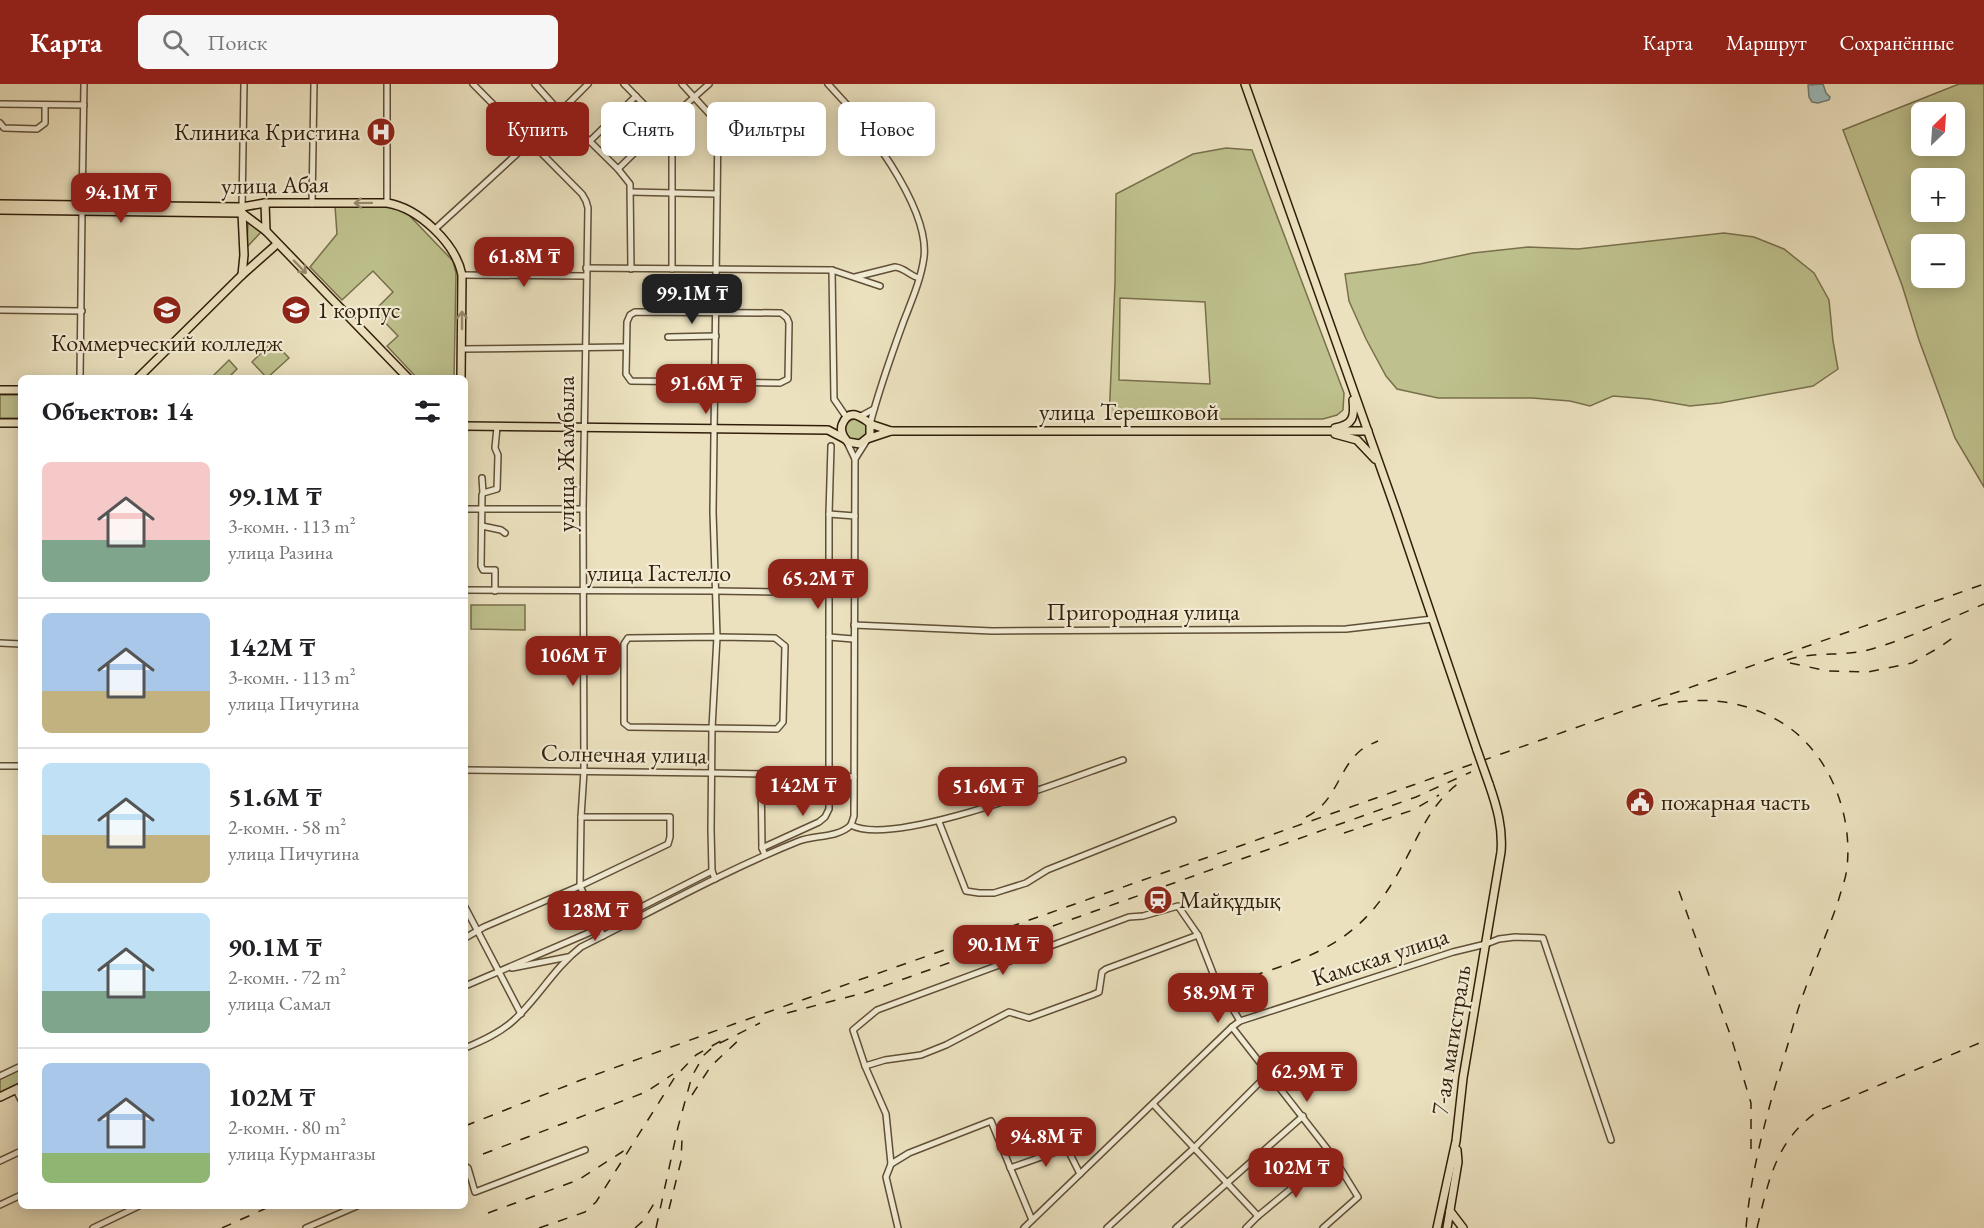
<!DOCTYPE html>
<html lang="ru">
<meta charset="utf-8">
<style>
:root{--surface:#fff;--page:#f6f6f6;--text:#202124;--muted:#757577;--line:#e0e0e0;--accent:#8f2418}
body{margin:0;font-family:"EB Garamond",serif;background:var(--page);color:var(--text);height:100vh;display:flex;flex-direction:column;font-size:22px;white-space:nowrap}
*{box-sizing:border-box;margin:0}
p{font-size:20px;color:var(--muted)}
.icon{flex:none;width:33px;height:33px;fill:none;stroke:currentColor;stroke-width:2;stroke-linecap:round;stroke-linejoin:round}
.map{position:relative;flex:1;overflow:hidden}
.panel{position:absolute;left:18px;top:291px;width:450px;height:834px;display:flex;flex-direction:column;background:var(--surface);border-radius:9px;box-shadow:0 3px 15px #0003}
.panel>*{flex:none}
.banner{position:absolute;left:486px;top:18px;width:570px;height:54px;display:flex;gap:12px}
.needle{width:39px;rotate:25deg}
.fabs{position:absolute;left:1911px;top:18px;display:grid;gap:12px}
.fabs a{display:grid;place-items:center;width:54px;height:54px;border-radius:9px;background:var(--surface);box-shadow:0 3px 15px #0003;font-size:30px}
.price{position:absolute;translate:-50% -51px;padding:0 14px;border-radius:12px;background:var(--accent);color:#fff;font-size:20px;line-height:39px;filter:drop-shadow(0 2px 3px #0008)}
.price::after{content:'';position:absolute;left:50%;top:36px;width:18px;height:14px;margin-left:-9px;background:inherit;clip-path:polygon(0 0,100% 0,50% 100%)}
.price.on{background:#222;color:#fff}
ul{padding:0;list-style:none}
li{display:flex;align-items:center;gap:18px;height:150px;padding:0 24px}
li+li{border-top:2px solid var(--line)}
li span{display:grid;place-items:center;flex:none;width:168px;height:120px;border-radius:9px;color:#555}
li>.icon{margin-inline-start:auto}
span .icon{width:72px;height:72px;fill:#fffc;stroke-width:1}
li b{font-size:26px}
h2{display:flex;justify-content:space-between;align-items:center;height:72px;padding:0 24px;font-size:26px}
.tag{padding:0 21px;border-radius:9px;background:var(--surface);box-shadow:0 3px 15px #0003;font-size:21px;line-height:54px}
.tag.on{background:var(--accent);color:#fff}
header{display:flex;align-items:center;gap:36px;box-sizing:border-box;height:84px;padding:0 30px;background:var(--accent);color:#fff}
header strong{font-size:28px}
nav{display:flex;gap:33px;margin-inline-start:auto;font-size:21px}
.search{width:420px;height:54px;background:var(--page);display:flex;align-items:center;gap:15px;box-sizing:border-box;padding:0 21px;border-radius:9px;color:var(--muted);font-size:22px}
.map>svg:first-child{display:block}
.green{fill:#bec18d;stroke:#78704c;stroke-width:1.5;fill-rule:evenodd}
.water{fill:#9cbbbc;stroke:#717c75;stroke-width:1.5}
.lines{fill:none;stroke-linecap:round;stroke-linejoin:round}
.minor-casing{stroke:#604f37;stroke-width:8}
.major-casing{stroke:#311e0a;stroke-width:10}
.minor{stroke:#f2ecd5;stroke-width:5}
.major{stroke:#ebe1be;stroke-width:7}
.rail{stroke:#311e0a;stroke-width:1.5;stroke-dasharray:10 10;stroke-linecap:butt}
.major-bridge-casing{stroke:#311e0a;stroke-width:10;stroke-linecap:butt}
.major-bridge{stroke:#ebe1be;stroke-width:7}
.oneway{stroke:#97896d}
.labels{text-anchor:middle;stroke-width:4.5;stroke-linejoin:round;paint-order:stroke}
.poi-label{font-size:24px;fill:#311e0a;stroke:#f2ecd5;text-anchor:start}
.street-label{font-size:24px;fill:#311e0a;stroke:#f2ecd5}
</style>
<header>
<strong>Карта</strong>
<div class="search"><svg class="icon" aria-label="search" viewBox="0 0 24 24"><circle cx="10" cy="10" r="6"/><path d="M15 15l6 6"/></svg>Поиск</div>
<nav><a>Карта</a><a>Маршрут</a><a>Сохранённые</a></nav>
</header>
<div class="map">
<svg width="1984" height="1144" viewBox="0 0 1984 1144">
<rect width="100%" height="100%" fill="#ebe1be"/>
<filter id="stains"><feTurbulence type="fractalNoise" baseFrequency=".00333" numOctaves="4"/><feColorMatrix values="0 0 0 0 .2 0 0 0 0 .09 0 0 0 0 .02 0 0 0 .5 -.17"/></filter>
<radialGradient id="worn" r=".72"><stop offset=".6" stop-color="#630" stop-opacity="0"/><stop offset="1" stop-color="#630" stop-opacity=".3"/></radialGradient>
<g class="green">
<path d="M1959,0H1984V403L1955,354L1919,256L1902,201L1843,46ZM1922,28H1954V62H1922ZM1922,94H1954V128H1922ZM1922,160H1954V194H1922Z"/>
<path d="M1226,64L1252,66L1344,309L1343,326L1337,331L1323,335H1109L1115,199L1116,110L1193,70ZM1120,214L1205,218L1210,300L1119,296Z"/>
<path d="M335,122L391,123L404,126L453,177L456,189L454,294H417L387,262L398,252L374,227L393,208L373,187L342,216L310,183L337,150Z"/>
<path d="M248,139H251L261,148L248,162H247Z"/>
<path d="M1724,149L1754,153L1784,165L1814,189L1829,216L1833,257L1838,285L1813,302L1720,319L1690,322L1649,315L1613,312L1590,322L1570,317L1532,314H1438L1397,305L1386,292L1366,255L1349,217L1345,190L1420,180L1473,169L1528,163L1578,165Z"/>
<path d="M273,257L289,274L267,294L252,278Z"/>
<path d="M229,276L237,285L228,294H217L214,291Z"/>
<rect x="0" y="311" width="21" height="23"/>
<circle cx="856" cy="346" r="11"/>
<path d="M471,521H525V546L471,545Z"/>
<path d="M21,985V998L0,1008V995Z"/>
</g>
<path class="water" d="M1823,0L1826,9L1830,13L1829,16L1818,19L1812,18L1809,13L1808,1Z"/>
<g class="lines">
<g class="minor-casing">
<g id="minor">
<path d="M387,0V119"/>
<path d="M473,0L582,110L586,117L588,124L583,425L584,687L581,733L580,802L603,852"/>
<path d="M535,0L561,29L618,85L630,100L631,185"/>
<path d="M624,0L672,49V185"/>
<path d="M682,0L716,37L718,41L713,428L717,553L712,644L711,746L712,787L715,795"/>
<path d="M828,0C862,35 930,123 924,173C921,196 911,218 903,239C891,272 879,306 870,340"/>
<path d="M0,20L84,21"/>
<path d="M0,39L4,44L37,45L45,39V21"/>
<path d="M590,57L636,12"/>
<path d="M618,85L664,40L709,0"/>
<path d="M631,108L717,110"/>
<path d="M312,120L314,0"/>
<path d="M82,121L84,0"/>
<path d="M242,124L244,0"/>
<path d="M434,146L531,57L588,0"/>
<path d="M586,184L832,186L880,202"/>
<path d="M832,186L834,315L847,334"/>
<path d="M462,191L585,192"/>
<path d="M855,193L895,183C905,184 910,192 919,194"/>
<path d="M0,226L82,227"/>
<path d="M635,228L781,229L787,234L789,239L788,295L780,299L631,297L626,290L627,238L630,231Z"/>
<path d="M668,253L716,252"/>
<path d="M462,265L626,263"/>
<path d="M80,294L82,127"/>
<path d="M861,332L874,325"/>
<path d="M846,356L855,375L854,732L851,741"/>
<path d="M855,375L867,356"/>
<path d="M482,394L483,409"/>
<path d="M465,425H583"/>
<path d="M829,430L855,432"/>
<path d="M482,442L501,446L505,449"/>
<path d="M465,506L716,507L854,509"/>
<path d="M495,507V486H483L481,482L482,411L483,409L497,405L498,371L495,364L497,343"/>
<path d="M854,541L992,547L1346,545L1433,535"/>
<path d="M717,553L775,554L785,562L783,638L777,645L629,643L624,639V560L628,554Z"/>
<path d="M829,553L853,555"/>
<path d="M0,559L21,560"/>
<path d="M0,682H21"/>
<path d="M465,686L712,689L827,691L854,693"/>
<path d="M761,690L762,764L765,771"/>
<path d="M939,738L966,807L979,809H994L1026,799L1047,786L1173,736"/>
<path d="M851,741C894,765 1072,693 1123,676"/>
<path d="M762,764L819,738L825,733L829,725V430L831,362"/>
<path d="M465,823L521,930"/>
<path d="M465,854L484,843L580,802L668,760L670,753V733H581"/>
<path d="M512,884L568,873"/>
<path d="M465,902L600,844L712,787"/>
<path d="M1232,943L1332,1071L1358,1113L1323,1144"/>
<path d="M465,964C482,957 500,949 514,936C539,913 554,884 581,863C653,827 724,787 799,757C815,751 838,754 851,741"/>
<path d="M865,982L885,976L921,971L946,961L1009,928L1029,934L1092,911L1099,908L1102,888L1106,885L1198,851L1216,897L1240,937"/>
<path d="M0,992L21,982"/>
<path d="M16,1006L21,1016"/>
<path d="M1153,1020L1258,1132"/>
<path d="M0,1077L21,1067"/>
<path d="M891,1080L909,1069L991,1037L1032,1136"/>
<path d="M465,1082L468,1084L475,1108L585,1066"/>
<path d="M1010,1084L1067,1064L1080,1090"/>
<path d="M0,1121L21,1111"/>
<path d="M93,1144L139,1122"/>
<path d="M306,1144L357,1122"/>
<path d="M898,1144L886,1093L891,1080L886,1030L865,982L853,946L877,926L1129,833L1143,832L1178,822L1198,851"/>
<path d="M1024,1144L1232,943L1240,937L1453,868L1486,860L1499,855L1515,853L1543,854L1611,1056"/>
<path d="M1107,1144L1194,1064L1269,989"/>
<path d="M1176,1144L1303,1032"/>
<path d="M1246,1144L1258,1132L1332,1071"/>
</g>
</g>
<g class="major-casing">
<g id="major">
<path d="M1245,0L1396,427L1477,666"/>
<path d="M265,119L266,147"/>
<path d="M0,120L242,123L265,119H387C419,124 456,160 462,191L461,294"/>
<path d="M0,126L242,129L266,147L408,294"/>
<path d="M242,191L244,171L242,128"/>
<path d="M138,294L242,191L277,160"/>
<path d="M0,306H21"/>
<path d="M0,339H21"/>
<path d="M870,340V352L860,360L848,358C843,353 840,348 842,341C850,320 865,337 873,341C879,343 885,345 891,347H1368"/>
<path d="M465,342L828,346L845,355"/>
<path d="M1335,344C1353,341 1355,333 1353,316"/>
<path d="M1335,350L1357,356L1375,375"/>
<path d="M867,355L891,347"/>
<path d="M0,1013L21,1003"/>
<path d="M1450,1127L1463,1144"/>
<path d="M1437,1144L1456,1057L1463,994L1501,768C1503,744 1497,723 1489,700"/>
<path d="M1447,1144L1458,1078L1457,1066"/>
</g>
</g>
<use href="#minor" class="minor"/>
<use href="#major" class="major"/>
<g class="rail">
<path d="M1787,576C1812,567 1842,573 1868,566C1908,555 1946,536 1984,520"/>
<path d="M1790,579L1828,587L1868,588L1912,579L1940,563L1958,550"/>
<path d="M1658,622C1701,611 1746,616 1784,640C1829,669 1853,730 1847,783C1846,795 1841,806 1838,818C1827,849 1814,880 1803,911C1795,932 1790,955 1783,976C1766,1032 1751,1087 1746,1144"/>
<path d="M1306,733C1337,718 1337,686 1361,666C1366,662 1372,660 1378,657"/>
<path d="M1344,749L1413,726L1439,711"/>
<path d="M1679,807L1731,953L1751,1019V1072"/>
<path d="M1234,898C1314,872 1360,861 1402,782C1419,752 1430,720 1459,699"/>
<path d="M787,929L867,908L1416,713L1471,688"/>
<path d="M692,1011L711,982L743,952"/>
<path d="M465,1042L581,996L734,940L1984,500"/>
<path d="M483,1070L646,1008L673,990"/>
<path d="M669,1125L681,1077L682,1055"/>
<path d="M488,1129L578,1096L622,1068L628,1063"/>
<path d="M222,1144L271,1122"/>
<path d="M539,1144L585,1128L596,1118L675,993L696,971L724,955"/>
<path d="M635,1144L644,1136L658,1113"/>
<path d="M656,1144L678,1043L692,992L704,971L714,962L760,939"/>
<path d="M1757,1144C1769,1095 1776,1055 1820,1026L1984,957"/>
</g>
<g class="major-bridge-casing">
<path id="major-bridge" d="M1477,666L1489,700"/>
</g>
<use href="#major-bridge" class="major-bridge"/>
</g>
<defs><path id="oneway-shaft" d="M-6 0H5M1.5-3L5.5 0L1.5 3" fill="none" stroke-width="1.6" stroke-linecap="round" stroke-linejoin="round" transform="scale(1.5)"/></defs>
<g class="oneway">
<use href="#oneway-shaft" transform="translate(363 119) rotate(179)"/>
<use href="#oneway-shaft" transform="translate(300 183) rotate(46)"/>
<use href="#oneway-shaft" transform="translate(462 236) rotate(-90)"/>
</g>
<defs>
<g id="hospital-disc" transform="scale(1.5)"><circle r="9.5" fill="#8f2418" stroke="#f2ecd5"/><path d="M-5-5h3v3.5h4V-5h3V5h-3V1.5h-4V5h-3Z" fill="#fff"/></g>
<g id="university-disc" transform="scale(1.5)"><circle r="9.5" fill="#8f2418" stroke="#f2ecd5"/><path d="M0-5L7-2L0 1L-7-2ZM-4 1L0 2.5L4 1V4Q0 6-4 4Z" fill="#fff"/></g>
<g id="civic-disc" transform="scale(1.5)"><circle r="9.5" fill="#8f2418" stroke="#f2ecd5"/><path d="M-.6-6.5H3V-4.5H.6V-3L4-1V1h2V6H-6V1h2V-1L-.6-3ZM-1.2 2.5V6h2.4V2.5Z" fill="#fff"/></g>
<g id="station-disc" transform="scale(1.5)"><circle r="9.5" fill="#8f2418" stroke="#f2ecd5"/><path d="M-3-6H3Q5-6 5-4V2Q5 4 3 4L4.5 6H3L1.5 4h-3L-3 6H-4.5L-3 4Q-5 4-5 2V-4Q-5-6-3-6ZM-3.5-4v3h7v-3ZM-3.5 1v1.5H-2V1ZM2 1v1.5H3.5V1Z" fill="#fff"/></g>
</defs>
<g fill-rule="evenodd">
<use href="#hospital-disc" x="381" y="48"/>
<use href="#university-disc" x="167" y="226"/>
<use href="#university-disc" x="296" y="226"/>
<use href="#civic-disc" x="1640" y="718"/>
<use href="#station-disc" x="1158" y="816"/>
</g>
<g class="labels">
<g class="poi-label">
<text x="360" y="56" text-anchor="end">Клиника Кристина</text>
<text x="317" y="234">1 корпус</text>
<text x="167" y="267" text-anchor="middle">Коммерческий колледж</text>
<text x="1661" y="726">пожарная часть</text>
<text x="1179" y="824">Майқұдық</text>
</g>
<g class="street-label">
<text transform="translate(275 101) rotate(-1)" y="8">улица Абая</text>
<text x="1129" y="336">улица Терешковой</text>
<text transform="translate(566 370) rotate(-90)" y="8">улица Жамбыла</text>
<text x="659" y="497">улица Гастелло</text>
<text x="1143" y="536">Пригородная улица</text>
<text transform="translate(624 670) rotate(1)" y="8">Солнечная улица</text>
<text transform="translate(1380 873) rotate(-18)" y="8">Камская улица</text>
<text transform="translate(1451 956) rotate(-81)" y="8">7-ая магистраль</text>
</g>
</g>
<rect width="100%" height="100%" filter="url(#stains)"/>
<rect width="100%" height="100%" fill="url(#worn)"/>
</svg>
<div class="fabs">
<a><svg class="needle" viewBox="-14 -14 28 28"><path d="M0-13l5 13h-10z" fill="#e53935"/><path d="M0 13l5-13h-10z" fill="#757577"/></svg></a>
<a>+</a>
<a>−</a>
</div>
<b class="price" style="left:121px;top:140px">94.1M ₸</b>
<b class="price" style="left:524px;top:204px">61.8M ₸</b>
<b class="price on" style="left:692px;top:241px">99.1M ₸</b>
<b class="price" style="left:706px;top:331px">91.6M ₸</b>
<b class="price" style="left:818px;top:526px">65.2M ₸</b>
<b class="price" style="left:573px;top:603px">106M ₸</b>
<b class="price" style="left:803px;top:733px">142M ₸</b>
<b class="price" style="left:988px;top:734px">51.6M ₸</b>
<b class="price" style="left:595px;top:858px">128M ₸</b>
<b class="price" style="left:1003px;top:892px">90.1M ₸</b>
<b class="price" style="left:1218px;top:940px">58.9M ₸</b>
<b class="price" style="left:1307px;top:1019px">62.9M ₸</b>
<b class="price" style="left:1046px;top:1084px">94.8M ₸</b>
<b class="price" style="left:1296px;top:1115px">102M ₸</b>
<div class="banner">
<a class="tag on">Купить</a>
<a class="tag">Снять</a>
<a class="tag">Фильтры</a>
<a class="tag">Новое</a>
</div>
<section class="panel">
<h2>Объектов: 14<svg class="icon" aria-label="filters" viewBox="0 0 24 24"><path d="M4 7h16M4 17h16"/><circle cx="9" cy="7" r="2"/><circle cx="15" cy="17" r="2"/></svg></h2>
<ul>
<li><span style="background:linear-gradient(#f6c9c9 65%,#7fa58c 0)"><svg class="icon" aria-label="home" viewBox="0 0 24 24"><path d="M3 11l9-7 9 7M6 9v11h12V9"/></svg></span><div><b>99.1M ₸</b><p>3-комн. · 113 m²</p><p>улица Разина</p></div></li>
<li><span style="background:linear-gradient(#a9c7e8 65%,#c2b280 0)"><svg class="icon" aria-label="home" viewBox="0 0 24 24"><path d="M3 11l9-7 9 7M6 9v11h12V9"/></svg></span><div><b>142M ₸</b><p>3-комн. · 113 m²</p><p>улица Пичугина</p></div></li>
<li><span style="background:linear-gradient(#bfe0f5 60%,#c2b280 0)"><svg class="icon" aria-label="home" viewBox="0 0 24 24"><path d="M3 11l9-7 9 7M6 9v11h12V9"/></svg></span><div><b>51.6M ₸</b><p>2-комн. · 58 m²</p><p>улица Пичугина</p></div></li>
<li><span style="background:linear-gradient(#bfe0f5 65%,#7fa58c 0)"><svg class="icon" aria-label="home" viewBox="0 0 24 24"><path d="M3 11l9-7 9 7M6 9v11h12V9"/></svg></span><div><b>90.1M ₸</b><p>2-комн. · 72 m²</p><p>улица Самал</p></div></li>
<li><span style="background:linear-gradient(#a9c7e8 75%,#8fb573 0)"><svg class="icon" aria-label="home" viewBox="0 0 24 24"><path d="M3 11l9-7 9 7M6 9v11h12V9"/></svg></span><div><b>102M ₸</b><p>2-комн. · 80 m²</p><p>улица Курмангазы</p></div></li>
</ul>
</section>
</div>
